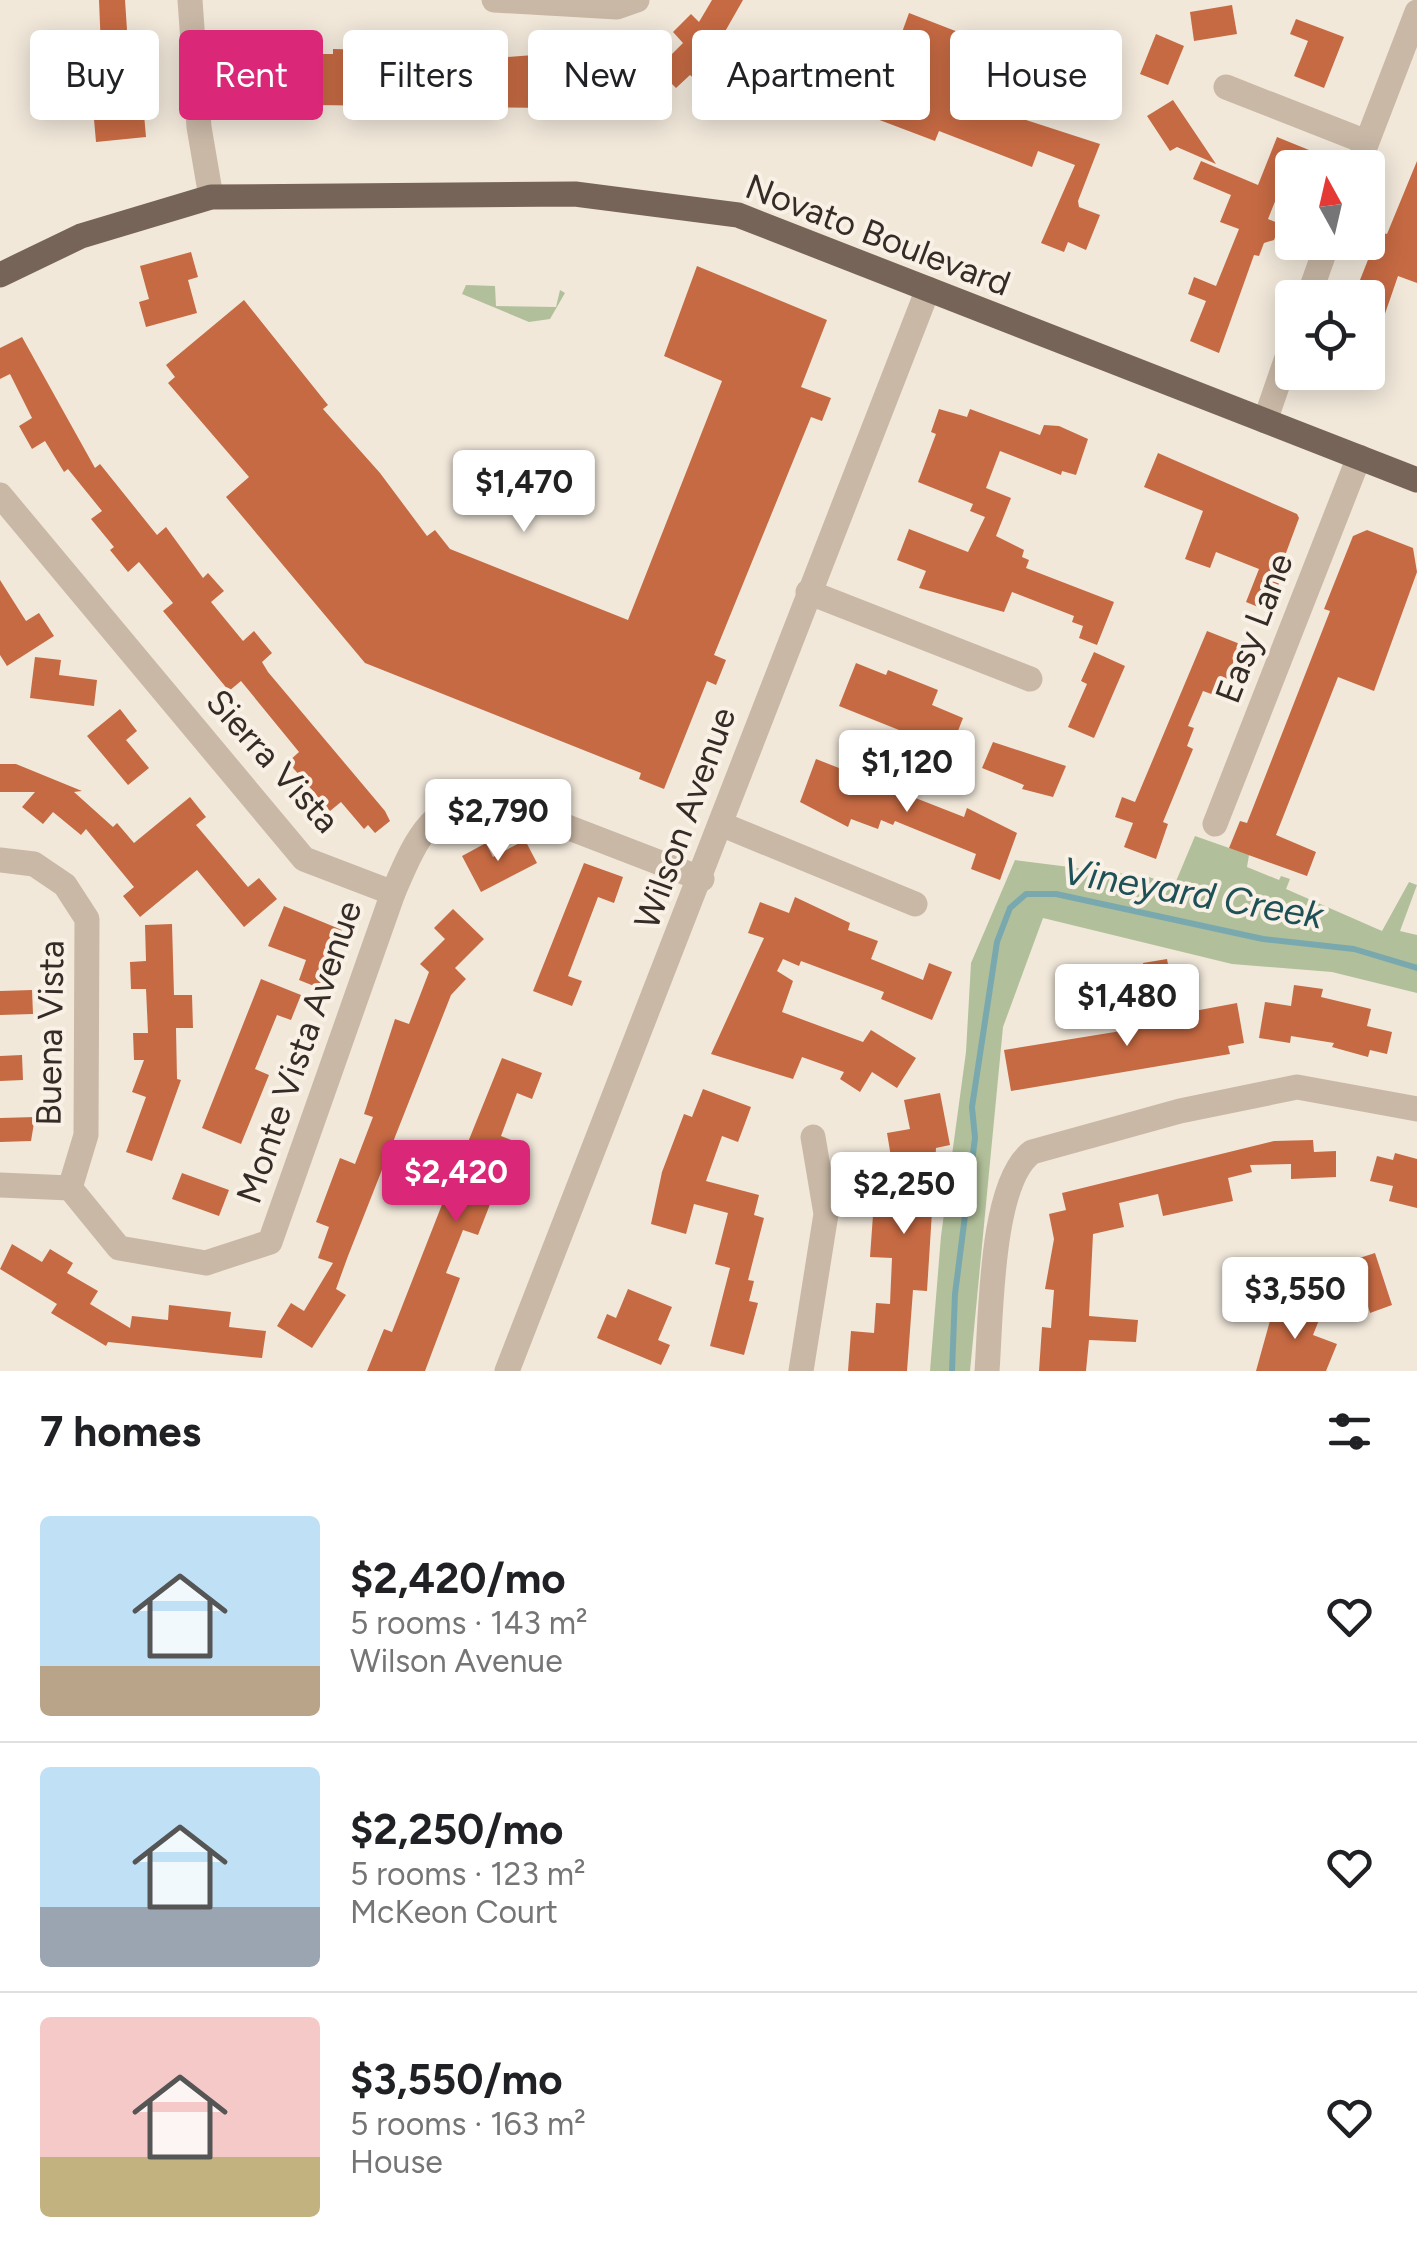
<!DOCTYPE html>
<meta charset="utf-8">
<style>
:root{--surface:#fff;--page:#f6f6f6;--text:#202124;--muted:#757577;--line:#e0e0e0;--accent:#db2777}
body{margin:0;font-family:Figtree,sans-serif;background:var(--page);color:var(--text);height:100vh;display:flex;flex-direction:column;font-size:38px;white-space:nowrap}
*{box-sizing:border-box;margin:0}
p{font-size:32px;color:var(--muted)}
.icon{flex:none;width:55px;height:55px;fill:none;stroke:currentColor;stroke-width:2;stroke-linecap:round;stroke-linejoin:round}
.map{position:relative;height:1371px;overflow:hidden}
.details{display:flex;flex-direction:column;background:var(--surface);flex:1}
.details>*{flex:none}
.top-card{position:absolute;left:30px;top:30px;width:1358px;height:90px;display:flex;gap:20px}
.needle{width:65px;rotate:352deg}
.buttons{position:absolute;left:1275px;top:150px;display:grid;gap:20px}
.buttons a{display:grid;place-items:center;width:110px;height:110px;border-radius:10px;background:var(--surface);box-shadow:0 5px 25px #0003;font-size:50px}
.price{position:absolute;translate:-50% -85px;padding:0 22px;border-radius:10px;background:#fff;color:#222;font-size:32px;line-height:65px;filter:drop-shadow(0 2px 5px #0008)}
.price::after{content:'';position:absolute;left:50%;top:60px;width:30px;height:22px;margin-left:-15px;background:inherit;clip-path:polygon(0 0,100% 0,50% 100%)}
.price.active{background:var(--accent);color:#fff}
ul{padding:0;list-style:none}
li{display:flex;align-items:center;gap:30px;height:250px;padding:0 40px}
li+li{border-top:2px solid var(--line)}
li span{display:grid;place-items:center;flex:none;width:280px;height:200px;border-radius:10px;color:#555}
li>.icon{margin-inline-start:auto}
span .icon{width:120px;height:120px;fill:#fffc;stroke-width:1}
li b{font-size:42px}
h2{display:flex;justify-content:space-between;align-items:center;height:120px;padding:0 40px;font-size:42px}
.tag{padding:0 35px;border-radius:10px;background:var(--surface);box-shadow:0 5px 25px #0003;font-size:35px;line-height:90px}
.tag.active{background:var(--accent);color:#fff}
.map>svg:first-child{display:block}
.green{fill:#b1c09a}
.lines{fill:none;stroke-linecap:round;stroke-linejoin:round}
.stream{stroke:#79a9ae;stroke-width:6}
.building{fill:#c66a43}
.minor{stroke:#c9b8a6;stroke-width:25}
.major{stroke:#776458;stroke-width:25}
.labels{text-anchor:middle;stroke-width:8;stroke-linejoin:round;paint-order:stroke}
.street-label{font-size:35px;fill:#352c27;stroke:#f9f1e6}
.water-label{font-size:38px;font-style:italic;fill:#1d5057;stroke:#f9f1e6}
</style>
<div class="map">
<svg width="1417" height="1371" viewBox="0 0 1417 1371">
<rect width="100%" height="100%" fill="#f1e8da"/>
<g class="green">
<path d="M466,285L495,286L496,306L556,307L560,290L565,293L550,319L529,322L462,294Z"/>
<path d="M1195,836L1249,855L1247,867L1279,880L1281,876L1290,879L1286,889L1382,931L1409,882L1417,885L1400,931L1417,935V993L1332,972L1232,964L1043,918L1003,1027L970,1371H930L941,1236L966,1052L971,963L1015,860L1149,877L1174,886Z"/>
</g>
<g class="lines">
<path class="stream" d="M952,1371L955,1294L975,1138L972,1107L997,942L1010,908L1026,894H1056L1263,939L1354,949L1417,968"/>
</g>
<g class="building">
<path d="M99,0H125L128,45L143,43L145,71L102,74Z"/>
<path d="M712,0H743L719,42L729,52L698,82L690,75L676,88L657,69L683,43L673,32L691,14L699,22Z"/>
<path d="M1232,5L1237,34L1194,41L1190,12Z"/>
<path d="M909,13L989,44L991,39L1011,47L986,107L1100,144L1078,201L1079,207L1100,215L1086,250L1068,242L1064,252L1041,243L1075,165L1038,151L1032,167L939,131L935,141L861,113L884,54L893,57Z"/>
<path d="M1296,19L1344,37L1324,88L1294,76L1308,41L1290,34Z"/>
<path d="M1156,34L1184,46L1168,85L1140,74Z"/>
<path d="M263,48H294V54H333V49L429,51V57H477V50H507V57L573,52V60L630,48L642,104L596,114L588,79L550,78L549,108L451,107V76L406,75V106L308,105V85H271V105H238V58H251L250,53H263Z"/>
<path d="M1173,100L1216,164L1177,147L1170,151L1147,116Z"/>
<path d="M143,103L146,137L96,142L93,108Z"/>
<path d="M1277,137L1309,150L1303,165L1296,162L1288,181L1284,179L1268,219L1280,224L1274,240L1264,243L1259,256L1254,255L1219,353L1190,341L1206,301L1188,294L1194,277L1216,286L1239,229L1220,222L1231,195L1193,179L1201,161L1258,185Z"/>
<path d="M1417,161V283L1398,276L1368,363V283L1360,280L1379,232L1387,234Z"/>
<path d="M191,252L198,277L188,280L197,313L146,327L139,302L149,299L140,266Z"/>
<path d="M697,266L827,320L801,387L831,398L822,421L811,417L714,655L726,660L716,685L707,681L664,789L639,779L641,773L365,663L226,497L249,477L168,383L175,377L166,365L244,300L328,405L323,409L380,473L427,536L435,530L450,549L628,620L722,381L664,356Z"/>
<path d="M22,337L95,468L100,464L157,535L166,527L203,578L208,573L224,591L211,602L243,641L254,631L272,653L262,662L268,672L385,811L390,821L375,833L368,825L364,829L341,802L330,811L288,762L299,752L241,681L229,691L163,611L173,603L139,562L128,572L110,550L114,547L91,519L102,511L68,469L64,472L45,441L32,449L19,426L32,418L10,374L0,379V348Z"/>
<path d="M939,409L967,417L970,409L1040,435L1044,425L1059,426L1088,439L1076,475L1062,471L1061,475L1000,451L986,488L1011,498L996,536L1024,550L1022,557L1029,560L1026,568L1114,602L1097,645L1079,638L1083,626L1072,622L1074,616L1012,592L1004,612L919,588L926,571L897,560L909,529L968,552L985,517L970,511L973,504L918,482L936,434L931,432Z"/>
<path d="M1158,453L1297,514L1299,518L1280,569L1284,571L1268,611L1246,602L1259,569L1216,552L1210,568L1185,559L1203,511L1144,487Z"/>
<path d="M1367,530L1413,548L1417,572L1374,691L1338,677L1276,835L1316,852L1307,876L1229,848L1240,821L1247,823L1330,611L1324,609L1353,536Z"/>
<path d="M0,580L26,621L39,613L54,636L7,666L0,655Z"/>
<path d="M1207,631L1240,644L1227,679L1221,677L1214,695L1203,691L1188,726L1194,728L1187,746L1193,749L1163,822L1168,824L1156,859L1124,847L1133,823L1115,817L1122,797L1135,802Z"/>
<path d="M1094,652L1125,666L1094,738L1068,727L1087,684L1081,681Z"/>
<path d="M35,657L61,660L59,675L97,680L94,706L30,698Z"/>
<path d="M856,663L886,675L888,670L938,690L932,705L963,718L951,749L916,736L912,746L895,739L899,730L839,706Z"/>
<path d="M120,709L137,731L126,740L149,768L128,785L87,736Z"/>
<path d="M993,742L1066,766L1053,797L1022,789L1024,785L982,768Z"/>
<path d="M816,759L964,817L967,808L1017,833L1000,880L971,869L976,854L895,821L893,825L881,820L878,829L851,819L848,827L800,802Z"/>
<path d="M0,764H16L82,791L74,792L113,827L117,823L134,843L190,797L206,817L196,825L248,887L259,878L277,899L244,927L197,870L140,917L123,896L134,887L86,829L81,835L53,812L43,824L22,807L35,792H0Z"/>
<path d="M525,840L537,863L481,892L462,856L486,843L493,857Z"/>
<path d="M584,863L623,877L614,903L598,897L568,976L582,981L572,1006L533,991Z"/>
<path d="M795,897L850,923L848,930L878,941L871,959L923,980L929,963L952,972L932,1020L881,999L884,992L801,961L799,966L783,959L777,971L793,981L782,1012L863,1042L871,1030L916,1058L897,1088L872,1072L860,1092L840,1079L844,1072L802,1057L793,1079L711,1054L764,938L748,933L760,902L789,913Z"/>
<path d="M284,906L342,930L319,988L299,980L306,960L268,946Z"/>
<path d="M453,909L484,939L455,968L466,979L451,995L348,1256L336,1289L346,1295L312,1348L277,1326L291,1303L304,1311L333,1263L318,1258L329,1227L316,1222L340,1158L355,1164L373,1117L364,1114L395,1019L409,1024L429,972L420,964L445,939L434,928Z"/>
<path d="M172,924L174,995H192L193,1028H176L177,1079L181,1080L152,1161L126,1152L146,1097L132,1092L144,1060H134L133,1033H148L146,989H131L130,962L146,961L145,925Z"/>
<path d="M1167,959L1171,981L1147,985L1143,963Z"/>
<path d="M261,979L301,995L291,1020L277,1015L255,1069L269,1075L241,1144L202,1128Z"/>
<path d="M1294,985L1323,989L1321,997L1371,1009L1367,1026L1392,1032L1387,1054L1370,1050L1368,1057L1332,1047L1334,1043L1291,1036L1290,1043L1259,1038L1265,1002L1291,1006Z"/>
<path d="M32,990L33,1014L0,1015V991Z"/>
<path d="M1237,1003L1244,1043L1228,1046L1230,1054L1011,1091L1004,1050L1152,1026L1151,1021L1162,1017Z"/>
<path d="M22,1055L23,1080L0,1081V1056Z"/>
<path d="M502,1058L542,1073L532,1099L517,1093L501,1136L519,1143L510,1168L505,1166L478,1235L463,1230L446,1273L460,1278L425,1371H367L384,1329L392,1332L454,1174L450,1172L460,1145L466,1147Z"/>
<path d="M703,1089L751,1107L738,1142L722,1136L706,1181L759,1195L754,1215L764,1218L748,1280L754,1281L749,1301L758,1303L744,1355L710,1346L730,1268L715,1264L728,1213L694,1204L686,1234L651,1224L662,1172L684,1114L692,1117Z"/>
<path d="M940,1093L950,1145L936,1148L927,1291L913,1290L907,1371H848L851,1331L874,1333L876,1303L890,1304L892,1258L870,1257L874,1201L897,1202L900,1155L891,1157L887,1133L910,1129L904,1100Z"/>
<path d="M35,1117L31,1141L0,1142V1118Z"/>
<path d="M1313,1140L1314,1152L1336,1151V1177L1291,1179V1164L1250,1165L1252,1172L1228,1178L1233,1201L1163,1216L1158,1194L1119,1203L1124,1227L1093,1234L1089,1316L1138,1320L1136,1342L1089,1340L1086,1371H1039L1042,1327L1051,1328L1054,1290L1045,1289L1054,1239L1049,1214L1066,1210L1062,1193L1274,1141Z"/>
<path d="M1395,1153L1417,1159V1208L1389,1201L1393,1186L1370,1181L1377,1156L1393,1160Z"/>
<path d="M182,1173L229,1190L219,1216L172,1199Z"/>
<path d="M12,1244L42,1262L50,1249L73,1263L67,1273L98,1291L90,1304L130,1328L132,1316L168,1320L169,1305L231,1312L229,1327L266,1331L262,1358L108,1342L106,1346L51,1313L57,1304L0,1269Z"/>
<path d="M1375,1253L1392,1305L1370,1313L1363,1290L1341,1297L1350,1261Z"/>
<path d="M628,1289L672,1307L658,1340L670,1345L661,1365L597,1338L607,1314L616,1318Z"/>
<path d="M1293,1298L1323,1310L1313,1335L1337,1344L1326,1371H1256L1273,1310L1287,1315Z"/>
</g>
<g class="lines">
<g class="minor">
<path d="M190,0L199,127L211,197"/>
<path d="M494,0L617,7L637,0"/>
<path d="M1226,87L1366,142"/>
<path d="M1357,168L1417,12"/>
<path d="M1308,298L1328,242"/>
<path d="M1265,421L1292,343"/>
<path d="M0,495L304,859L393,893C415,842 432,796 497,800L702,879"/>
<path d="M808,592L1030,679"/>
<path d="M1215,824L1359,457"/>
<path d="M723,825L915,904"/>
<path d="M0,860L34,864L65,885L87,919L86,1135L70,1188L0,1185"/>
<path d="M70,1188L119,1248L206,1263L270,1242L393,893"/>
<path d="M507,1371C649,1011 786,649 928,289"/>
<path d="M801,1371L826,1214L813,1137"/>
<path d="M987,1371C991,1320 990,1182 1032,1152L1180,1111L1297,1087L1417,1109"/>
</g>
<path class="major" d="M0,275L81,236L211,197L575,194L738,215L1417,480"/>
</g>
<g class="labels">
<g class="street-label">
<text transform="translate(878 235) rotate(21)" y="12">Novato Boulevard</text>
<text transform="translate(1254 628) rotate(-69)" y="12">Easy Lane</text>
<text transform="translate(273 761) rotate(48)" y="12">Sierra Vista</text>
<text transform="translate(685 818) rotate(-70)" y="12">Wilson Avenue</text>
<text transform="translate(50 1033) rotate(-89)" y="12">Buena Vista</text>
<text transform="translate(299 1052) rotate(-71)" y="12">Monte Vista Avenue</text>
</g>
<g class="water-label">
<text transform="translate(1193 893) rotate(10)" y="13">Vineyard Creek</text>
</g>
</g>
</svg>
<div class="buttons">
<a><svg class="needle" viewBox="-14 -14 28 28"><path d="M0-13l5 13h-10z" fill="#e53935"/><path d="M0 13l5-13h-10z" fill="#757577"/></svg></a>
<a><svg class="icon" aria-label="locate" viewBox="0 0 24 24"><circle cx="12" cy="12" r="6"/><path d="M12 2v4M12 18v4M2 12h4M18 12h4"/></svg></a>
</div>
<b class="price" style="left:524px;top:535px">$1,470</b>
<b class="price" style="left:907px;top:815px">$1,120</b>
<b class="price" style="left:498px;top:864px">$2,790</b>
<b class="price" style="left:1127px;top:1049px">$1,480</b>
<b class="price active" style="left:456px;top:1225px">$2,420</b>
<b class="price" style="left:904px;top:1237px">$2,250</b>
<b class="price" style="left:1295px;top:1342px">$3,550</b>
<div class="top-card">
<a class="tag">Buy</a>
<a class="tag active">Rent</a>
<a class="tag">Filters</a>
<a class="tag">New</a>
<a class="tag">Apartment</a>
<a class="tag">House</a>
</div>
</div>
<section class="details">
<h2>7 homes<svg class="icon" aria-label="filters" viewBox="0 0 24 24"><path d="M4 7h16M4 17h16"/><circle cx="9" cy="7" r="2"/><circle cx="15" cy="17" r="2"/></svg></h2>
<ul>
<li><span style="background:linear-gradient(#bfe0f5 75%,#b9a48a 0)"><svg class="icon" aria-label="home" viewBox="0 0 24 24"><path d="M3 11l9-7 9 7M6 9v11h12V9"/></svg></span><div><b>$2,420/mo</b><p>5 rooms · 143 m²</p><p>Wilson Avenue</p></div><svg class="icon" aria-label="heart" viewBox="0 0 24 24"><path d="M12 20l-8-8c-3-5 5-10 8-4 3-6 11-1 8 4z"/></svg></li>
<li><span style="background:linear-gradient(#bfe0f5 70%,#9aa5b1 0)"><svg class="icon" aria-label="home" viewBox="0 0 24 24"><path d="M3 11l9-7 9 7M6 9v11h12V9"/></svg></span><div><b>$2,250/mo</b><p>5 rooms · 123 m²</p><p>McKeon Court</p></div><svg class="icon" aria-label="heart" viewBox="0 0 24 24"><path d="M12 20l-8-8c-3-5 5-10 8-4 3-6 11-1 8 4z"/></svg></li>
<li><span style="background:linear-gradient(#f6c9c9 70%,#c2b280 0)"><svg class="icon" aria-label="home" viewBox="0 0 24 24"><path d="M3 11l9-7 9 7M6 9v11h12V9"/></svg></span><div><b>$3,550/mo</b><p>5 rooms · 163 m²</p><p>House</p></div><svg class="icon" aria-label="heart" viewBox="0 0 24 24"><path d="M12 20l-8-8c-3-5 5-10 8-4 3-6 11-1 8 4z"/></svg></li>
</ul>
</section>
